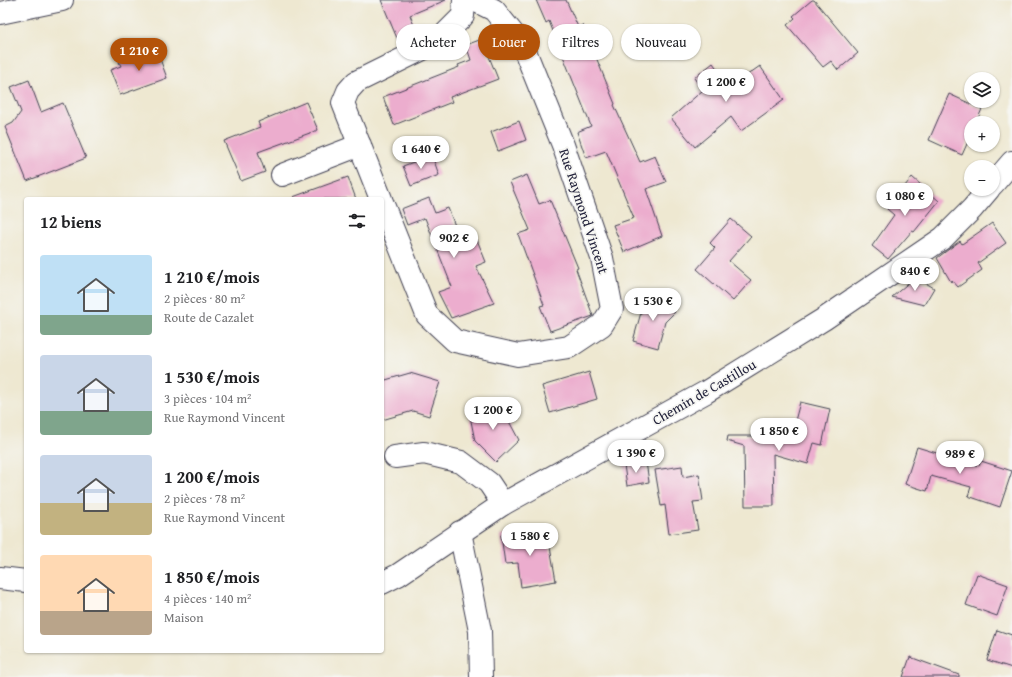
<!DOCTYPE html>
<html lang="fr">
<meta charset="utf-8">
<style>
:root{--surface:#fff;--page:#f2f2f2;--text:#202124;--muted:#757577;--accent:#b45309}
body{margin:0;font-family:"Gentium Book Plus",serif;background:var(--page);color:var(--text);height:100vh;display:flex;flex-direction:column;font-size:15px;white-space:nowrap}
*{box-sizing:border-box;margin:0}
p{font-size:13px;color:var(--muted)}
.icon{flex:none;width:22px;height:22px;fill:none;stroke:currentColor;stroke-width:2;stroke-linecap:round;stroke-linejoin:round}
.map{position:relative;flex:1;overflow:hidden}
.details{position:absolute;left:24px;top:197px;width:360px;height:456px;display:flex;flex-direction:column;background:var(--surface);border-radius:4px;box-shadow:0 1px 3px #0004}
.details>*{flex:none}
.hud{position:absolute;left:396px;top:24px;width:380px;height:36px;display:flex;gap:8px}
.buttons{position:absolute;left:964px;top:72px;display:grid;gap:8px}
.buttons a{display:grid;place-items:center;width:36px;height:36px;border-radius:50%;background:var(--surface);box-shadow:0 1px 3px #0004;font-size:20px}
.price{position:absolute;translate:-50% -34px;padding:0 9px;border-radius:14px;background:#fff;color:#222;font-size:13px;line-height:26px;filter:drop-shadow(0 1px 2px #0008)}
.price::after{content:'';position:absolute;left:50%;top:24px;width:12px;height:9px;margin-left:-6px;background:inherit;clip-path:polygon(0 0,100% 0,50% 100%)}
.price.on{background:var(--accent);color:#fff}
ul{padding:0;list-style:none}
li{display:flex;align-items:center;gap:12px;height:100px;padding:0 16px}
li span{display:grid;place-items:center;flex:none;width:112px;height:80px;border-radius:4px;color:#555}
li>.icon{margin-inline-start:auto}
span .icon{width:48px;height:48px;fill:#fffc;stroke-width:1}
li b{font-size:17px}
h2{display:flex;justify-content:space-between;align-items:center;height:48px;padding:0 16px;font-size:17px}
.pill{padding:0 14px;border-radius:18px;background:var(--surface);box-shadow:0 1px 3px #0004;font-size:14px;line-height:36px}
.pill.on{background:var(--accent);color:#fff}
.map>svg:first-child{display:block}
.building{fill:#ecadce}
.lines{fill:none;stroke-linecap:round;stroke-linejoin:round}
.minor-casing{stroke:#414052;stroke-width:24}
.minor{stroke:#fff;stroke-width:22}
.labels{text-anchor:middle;stroke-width:3.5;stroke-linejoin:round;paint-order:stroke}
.street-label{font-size:14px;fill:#22223b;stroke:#f6f6f2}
</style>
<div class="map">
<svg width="1012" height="677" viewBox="0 0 1012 677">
<rect width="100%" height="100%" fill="#f6f6f2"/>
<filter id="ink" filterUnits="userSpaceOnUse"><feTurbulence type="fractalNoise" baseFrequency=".025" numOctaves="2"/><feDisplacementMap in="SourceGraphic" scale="8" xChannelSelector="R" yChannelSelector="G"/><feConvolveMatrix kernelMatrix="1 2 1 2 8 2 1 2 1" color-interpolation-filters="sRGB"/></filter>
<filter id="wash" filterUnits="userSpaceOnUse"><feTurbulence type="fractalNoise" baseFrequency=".012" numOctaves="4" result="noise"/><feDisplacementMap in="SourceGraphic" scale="16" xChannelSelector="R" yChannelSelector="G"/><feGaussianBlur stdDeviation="0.9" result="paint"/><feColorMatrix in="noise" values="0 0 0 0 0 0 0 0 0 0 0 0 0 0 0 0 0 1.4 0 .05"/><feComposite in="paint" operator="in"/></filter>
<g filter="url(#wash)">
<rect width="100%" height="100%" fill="#eee8d1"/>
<g id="blocks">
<g class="building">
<path d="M381,0H446L410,15L418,36L399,43Z"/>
<path d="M536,0H566L578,27L583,25L615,104L614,105L640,162L655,156L666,182L646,189L662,236L624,252L613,225L634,218L606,151L586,158L577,132L591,126L549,21L546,23Z"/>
<path d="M812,0H814L858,53L838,70L831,61L823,67L787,25L795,18L793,16Z"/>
<path d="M482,39L498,79L450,97L452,102L394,125L383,97L459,67L458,65L471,60L466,45Z"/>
<path d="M156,48L167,78L120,95L110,70L121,66L119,62Z"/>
<path d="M713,63L730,87L760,66L784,100L741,131L731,117L695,147L671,118L703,90L694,78Z"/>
<path d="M29,80L41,112L63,103L86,158L27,181L5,127L13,123L21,112L11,87Z"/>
<path d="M949,94L982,109L976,123H971V135L962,155L929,140Z"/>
<path d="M306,102L318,130L258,152L265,172L241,181L224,141L260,127L258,122Z"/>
<path d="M519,121L526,140L498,151L491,132Z"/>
<path d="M432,155L439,175L411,186L403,166Z"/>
<path d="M527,175L539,204L550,200L578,268L576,269L593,316L550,331L540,306L544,305L518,234L530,230L510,182Z"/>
<path d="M348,177L356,199H294L293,197Z"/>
<path d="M912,177L939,201L914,232L912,231L888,259L872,246L894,215L887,209Z"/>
<path d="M429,198L435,213L448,208L459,236L473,230L486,262L476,266L494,303L451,318L438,292L452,287L425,218L407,225L401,209Z"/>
<path d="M731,219L751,236L729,261L751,280L733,301L697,269L715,248L710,243Z"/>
<path d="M992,223L1006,243L978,263L982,270L958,287L952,280L951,282L937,258L960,241L962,244Z"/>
<path d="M913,279H919L934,288L924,305L892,297Z"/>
<path d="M657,294L675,312L665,322L658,348L633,341L642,309Z"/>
<path d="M589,372L597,399L550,413L542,386Z"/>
<path d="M410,373L440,382L429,416L413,411L382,420V381Z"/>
<path d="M800,402L830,409L822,445L814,443L808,464L773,454L774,506H745L744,446L727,441L728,436H791Z"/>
<path d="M504,404V412L519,440L496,462L475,441L469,411Z"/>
<path d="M917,447L979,466L981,461L1012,471L1000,507L968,496L971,487L931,476L927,491L905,484Z"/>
<path d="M646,462L649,482L627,486L624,465Z"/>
<path d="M682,466L683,477L699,474L703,501L693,502L698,530L669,534L665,505L661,506L655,470Z"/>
<path d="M547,530L556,581L521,587L518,563L505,564L501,535Z"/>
<path d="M977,574L1008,585L997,616L966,605Z"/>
<path d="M997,630L1012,635V668L987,660Z"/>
<path d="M910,657L959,675V677H903Z"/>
</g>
</g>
</g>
<g filter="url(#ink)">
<use href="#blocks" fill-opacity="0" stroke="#414052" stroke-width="1"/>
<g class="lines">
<g class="minor-casing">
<g id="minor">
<path d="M0,13L62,0"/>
<path d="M282,175L360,145"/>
<path d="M993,184L1012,162"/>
<path d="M381,199L343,103L348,91L356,82L437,42L463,16L464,0"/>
<path d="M382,202L427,315L455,341L518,355L569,347L602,325L612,309L602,258L563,145L523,46L494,10L474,0"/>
<path d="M395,457L424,453L461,462L489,483L503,504"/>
<path d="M460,532L480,631L481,677"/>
<path d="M0,578L26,581"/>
<path d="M382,583L398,575L503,504L706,392L824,319L943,238L972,209L989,189"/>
</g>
</g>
<use href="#minor" class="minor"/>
</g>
</g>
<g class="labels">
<g class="street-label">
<text transform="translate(584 211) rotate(72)" y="5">Rue Raymond Vincent</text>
<text transform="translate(704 392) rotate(-30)" y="5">Chemin de Castillou</text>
</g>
</g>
</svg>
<div class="buttons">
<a><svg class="icon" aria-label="layers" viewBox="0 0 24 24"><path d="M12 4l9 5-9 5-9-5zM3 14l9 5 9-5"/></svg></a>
<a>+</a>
<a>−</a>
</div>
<b class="price on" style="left:139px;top:72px">1 210 €</b>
<b class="price" style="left:726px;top:103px">1 200 €</b>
<b class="price" style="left:421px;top:170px">1 640 €</b>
<b class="price" style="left:905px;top:217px">1 080 €</b>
<b class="price" style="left:454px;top:259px">902 €</b>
<b class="price" style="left:915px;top:292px">840 €</b>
<b class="price" style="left:653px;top:322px">1 530 €</b>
<b class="price" style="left:493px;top:431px">1 200 €</b>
<b class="price" style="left:779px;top:452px">1 850 €</b>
<b class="price" style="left:636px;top:474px">1 390 €</b>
<b class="price" style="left:960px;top:475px">989 €</b>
<b class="price" style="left:530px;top:557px">1 580 €</b>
<div class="hud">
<a class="pill">Acheter</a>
<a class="pill on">Louer</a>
<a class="pill">Filtres</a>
<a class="pill">Nouveau</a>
</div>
<section class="details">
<h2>12 biens<svg class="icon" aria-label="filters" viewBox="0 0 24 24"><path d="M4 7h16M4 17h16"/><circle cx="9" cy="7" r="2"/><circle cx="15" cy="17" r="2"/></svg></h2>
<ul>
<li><span style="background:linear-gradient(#bfe0f5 75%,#7fa58c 0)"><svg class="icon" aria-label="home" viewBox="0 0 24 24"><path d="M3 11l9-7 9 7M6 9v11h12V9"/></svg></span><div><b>1 210 €/mois</b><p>2 pièces · 80 m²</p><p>Route de Cazalet</p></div></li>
<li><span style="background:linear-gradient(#c9d6e8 70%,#7fa58c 0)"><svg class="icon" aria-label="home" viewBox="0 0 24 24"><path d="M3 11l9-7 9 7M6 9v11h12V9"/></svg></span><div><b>1 530 €/mois</b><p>3 pièces · 104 m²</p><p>Rue Raymond Vincent</p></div></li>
<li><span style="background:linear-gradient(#c9d6e8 60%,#c2b280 0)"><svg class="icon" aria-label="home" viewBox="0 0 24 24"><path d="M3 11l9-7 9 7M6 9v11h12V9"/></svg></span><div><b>1 200 €/mois</b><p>2 pièces · 78 m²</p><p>Rue Raymond Vincent</p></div></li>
<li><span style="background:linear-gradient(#ffd9b3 70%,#b9a48a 0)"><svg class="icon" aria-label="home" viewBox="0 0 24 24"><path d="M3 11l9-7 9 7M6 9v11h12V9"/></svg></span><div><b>1 850 €/mois</b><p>4 pièces · 140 m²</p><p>Maison</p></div></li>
</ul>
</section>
</div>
